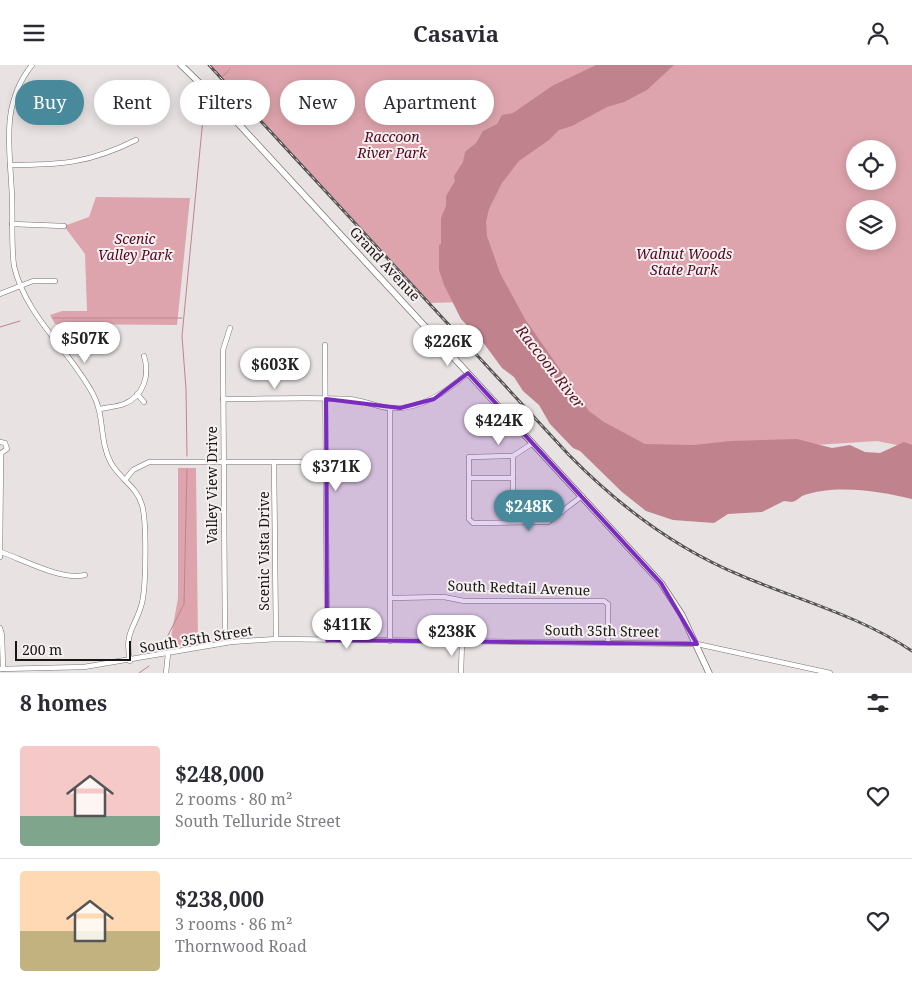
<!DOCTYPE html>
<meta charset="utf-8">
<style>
:root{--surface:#fff;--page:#f2f2f3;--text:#2b2b33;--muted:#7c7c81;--line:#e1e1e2;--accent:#488a9c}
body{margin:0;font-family:"Noto Serif",serif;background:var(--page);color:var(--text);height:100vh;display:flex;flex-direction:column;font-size:19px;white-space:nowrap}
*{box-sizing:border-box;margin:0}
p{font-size:16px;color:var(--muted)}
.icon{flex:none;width:28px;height:28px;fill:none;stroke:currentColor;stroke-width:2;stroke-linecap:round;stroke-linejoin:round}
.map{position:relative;height:608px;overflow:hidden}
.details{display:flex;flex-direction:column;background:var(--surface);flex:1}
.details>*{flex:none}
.guide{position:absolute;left:15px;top:15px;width:500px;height:45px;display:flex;gap:10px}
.controls{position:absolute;left:846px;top:75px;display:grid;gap:10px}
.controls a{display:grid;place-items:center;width:50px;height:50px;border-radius:50%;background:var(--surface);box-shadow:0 2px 12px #0003;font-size:25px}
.scale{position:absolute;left:15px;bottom:12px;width:116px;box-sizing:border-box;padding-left:5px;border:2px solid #181616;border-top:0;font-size:14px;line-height:18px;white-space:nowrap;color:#181616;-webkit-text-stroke:4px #f5eff0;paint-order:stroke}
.price{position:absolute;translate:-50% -42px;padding:0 11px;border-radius:18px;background:#fff;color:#222;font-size:16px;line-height:32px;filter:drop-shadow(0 1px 2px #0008)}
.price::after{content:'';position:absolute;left:50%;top:30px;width:15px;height:11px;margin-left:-8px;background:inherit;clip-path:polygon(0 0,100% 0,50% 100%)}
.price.on{background:var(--accent);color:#fff}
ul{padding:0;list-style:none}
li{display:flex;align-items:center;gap:15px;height:125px;padding:0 20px}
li+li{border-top:1px solid var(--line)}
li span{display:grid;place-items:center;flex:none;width:140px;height:100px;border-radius:5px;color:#555}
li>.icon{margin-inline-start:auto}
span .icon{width:60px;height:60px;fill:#fffc;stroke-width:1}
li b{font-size:21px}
h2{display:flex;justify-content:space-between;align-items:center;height:60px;padding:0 20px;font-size:21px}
.pill{padding:0 18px;border-radius:22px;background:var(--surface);box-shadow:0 2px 12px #0003;font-size:18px;line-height:45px}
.pill.on{background:var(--accent);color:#fff}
header{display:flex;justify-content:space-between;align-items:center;height:65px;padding:0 20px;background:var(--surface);font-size:22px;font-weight:700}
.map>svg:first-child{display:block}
.green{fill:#dea4ad;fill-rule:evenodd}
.water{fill:#c0838e}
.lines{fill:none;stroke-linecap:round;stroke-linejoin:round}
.stream{stroke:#c0838e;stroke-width:1}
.minor-casing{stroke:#777273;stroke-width:5.5}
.major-casing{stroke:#777273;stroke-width:7}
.minor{stroke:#fff;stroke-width:4.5}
.major{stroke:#fff;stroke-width:5.5}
.rail-casing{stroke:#575454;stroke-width:3}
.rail{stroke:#f5eff0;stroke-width:1;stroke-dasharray:4;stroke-linecap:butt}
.marked{fill:#7b2cbf;fill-opacity:0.2;stroke:#7b2cbf;stroke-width:4;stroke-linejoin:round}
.labels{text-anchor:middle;stroke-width:4;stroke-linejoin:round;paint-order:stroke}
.park-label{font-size:14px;font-style:italic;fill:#520620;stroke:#f5eff0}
.street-label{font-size:14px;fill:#181616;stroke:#f5eff0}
.water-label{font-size:15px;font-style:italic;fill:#5b1127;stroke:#f5eff0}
</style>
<header><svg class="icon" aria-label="menu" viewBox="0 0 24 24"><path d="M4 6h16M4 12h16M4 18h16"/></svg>Casavia<svg class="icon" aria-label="person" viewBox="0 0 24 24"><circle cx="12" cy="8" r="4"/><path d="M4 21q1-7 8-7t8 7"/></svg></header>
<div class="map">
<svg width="912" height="608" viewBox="0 0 912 608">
<rect width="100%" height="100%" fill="#e8e2e3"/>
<g class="green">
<path d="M209,0H614L504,59L468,237L428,238Z"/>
<path d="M660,0H912V383L877,376L755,384L615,387L499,230L480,145L490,113L550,65ZM855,84H888V116H855ZM855,144H888V176H855Z"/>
<path d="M96,132L190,133L177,260L55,259L50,250L62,246H87L85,189L64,161L89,152Z"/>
<path d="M178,403H196L198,577L169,583L178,533Z"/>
</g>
<path class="water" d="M596,0H674L647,25L624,37L607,42L572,61L559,65L549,75L519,96L502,118L489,144L486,157L487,171L500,208L525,254L589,346L604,357L645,379L694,380L730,376L797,374L832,383L850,380L865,387L880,388L904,377L912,380V434C879,426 835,419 802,431C799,433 796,436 792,437L784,436L762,447L728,449L714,458L673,455L646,446L622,427L580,386L573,383L550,359L539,340L523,326L514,312L502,303L482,276L461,254L444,220L439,205V180L441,179V153L446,141V131L455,116L454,111L463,97L465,87L476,78L483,66L497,59L502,50L513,48L552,21Z"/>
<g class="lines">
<g class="stream">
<path d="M223,11L230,4"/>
<path d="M214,24L219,15"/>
<path d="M53,253H182"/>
<path d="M0,262L20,256"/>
<path d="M187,391L186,324L182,271L204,43"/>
<path d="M161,584L184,539L187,404"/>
<path d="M139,608L149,601"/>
</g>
<g class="minor-casing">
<g id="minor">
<path d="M32,0C0,40 10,82 12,132C13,155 11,178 14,201C26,252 69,284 93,329C105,351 99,376 111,398C120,414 137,422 142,440C147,457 146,521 142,538C135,564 124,566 130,596"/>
<path d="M10,100C61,100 90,98 136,75"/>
<path d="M12,159L64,161"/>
<path d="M0,229L33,216H55"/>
<path d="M325,280L327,575"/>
<path d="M137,329L144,337"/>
<path d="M223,334C265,334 307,332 349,334C363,335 376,342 390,343C421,345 446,327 468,308"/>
<path d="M390,343V576"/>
<path d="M100,344C108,342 116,342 124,339C144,331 150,310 144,291"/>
<path d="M0,377L5,378L7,384L0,389"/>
<path d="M533,378L513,391L469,392V454L473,458H481L548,457L582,431"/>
<path d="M274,397L276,574"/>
<path d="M469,413H513"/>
<path d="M125,415L133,405L149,397H326"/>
<path d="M513,434L551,435L562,447"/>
<path d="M513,457V391"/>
<path d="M1,487C24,495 62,516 85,510"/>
<path d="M0,492L1,389"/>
<path d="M390,533L444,532L464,536H604L608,539V578"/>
<path d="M0,563L2,570L3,604"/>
<path d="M225,578L223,285L230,263"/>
<path d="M0,604L84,602L231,577L276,574L697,579L830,608"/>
<path d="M166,608L168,589"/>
<path d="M461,608L462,576"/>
</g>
</g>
<g class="major-casing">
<path id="major" d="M181,0L212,30L661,518L682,550L709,608"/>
</g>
<use href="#minor" class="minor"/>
<use href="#major" class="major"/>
<g class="rail-casing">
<path id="rail" d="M209,0L569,390C619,441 676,484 742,511C799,535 860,551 912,586"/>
</g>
<use href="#rail" class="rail"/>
</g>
<path class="marked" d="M468,308L661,518L697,579L327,575L326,334L400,343L434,334Z"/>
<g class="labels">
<g class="park-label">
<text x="392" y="77">Raccoon<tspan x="392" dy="16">River Park</tspan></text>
<text x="135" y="179">Scenic<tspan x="135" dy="16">Valley Park</tspan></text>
<text x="684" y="194">Walnut Woods<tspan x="684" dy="16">State Park</tspan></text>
</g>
<g class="street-label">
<text transform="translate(385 199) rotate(47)" y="5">Grand Avenue</text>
<text transform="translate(212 420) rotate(-90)" y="5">Valley View Drive</text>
<text transform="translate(264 486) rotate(-90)" y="5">Scenic Vista Drive</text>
<text transform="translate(519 523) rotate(2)" y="5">South Redtail Avenue</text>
<text transform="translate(602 566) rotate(1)" y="5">South 35th Street</text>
<text transform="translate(196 574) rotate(-9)" y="5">South 35th Street</text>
</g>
<g class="water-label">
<text transform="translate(550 302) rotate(52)" y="5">Raccoon River</text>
</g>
</g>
</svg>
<div class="controls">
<a><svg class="icon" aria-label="locate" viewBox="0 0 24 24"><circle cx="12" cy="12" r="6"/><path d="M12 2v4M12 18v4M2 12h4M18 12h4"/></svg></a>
<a><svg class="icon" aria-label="layers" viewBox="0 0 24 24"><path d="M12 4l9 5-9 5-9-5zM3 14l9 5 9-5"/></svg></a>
</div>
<div class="scale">200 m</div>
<b class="price" style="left:85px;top:299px">$507K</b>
<b class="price" style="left:448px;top:302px">$226K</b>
<b class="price" style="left:275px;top:325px">$603K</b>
<b class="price" style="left:499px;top:381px">$424K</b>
<b class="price" style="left:336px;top:427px">$371K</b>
<b class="price on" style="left:529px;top:467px">$248K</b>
<b class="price" style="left:347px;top:585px">$411K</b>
<b class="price" style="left:452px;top:592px">$238K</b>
<div class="guide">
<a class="pill on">Buy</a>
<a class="pill">Rent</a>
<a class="pill">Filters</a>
<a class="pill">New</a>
<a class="pill">Apartment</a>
</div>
</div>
<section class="details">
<h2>8 homes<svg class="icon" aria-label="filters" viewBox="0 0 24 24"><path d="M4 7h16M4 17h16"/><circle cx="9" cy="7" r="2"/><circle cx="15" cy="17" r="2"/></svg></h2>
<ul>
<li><span style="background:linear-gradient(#f6c9c9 70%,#7fa58c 0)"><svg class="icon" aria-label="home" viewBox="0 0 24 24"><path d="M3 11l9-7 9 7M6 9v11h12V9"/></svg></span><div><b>$248,000</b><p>2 rooms · 80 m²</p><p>South Telluride Street</p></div><svg class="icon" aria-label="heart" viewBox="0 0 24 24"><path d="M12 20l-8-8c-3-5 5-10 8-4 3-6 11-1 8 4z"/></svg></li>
<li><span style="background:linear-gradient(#ffd9b3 60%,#c2b280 0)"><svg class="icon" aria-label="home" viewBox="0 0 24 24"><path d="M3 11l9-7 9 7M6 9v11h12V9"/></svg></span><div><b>$238,000</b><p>3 rooms · 86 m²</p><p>Thornwood Road</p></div><svg class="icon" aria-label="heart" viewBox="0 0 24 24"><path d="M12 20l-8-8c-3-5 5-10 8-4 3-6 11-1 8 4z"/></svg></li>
</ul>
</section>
